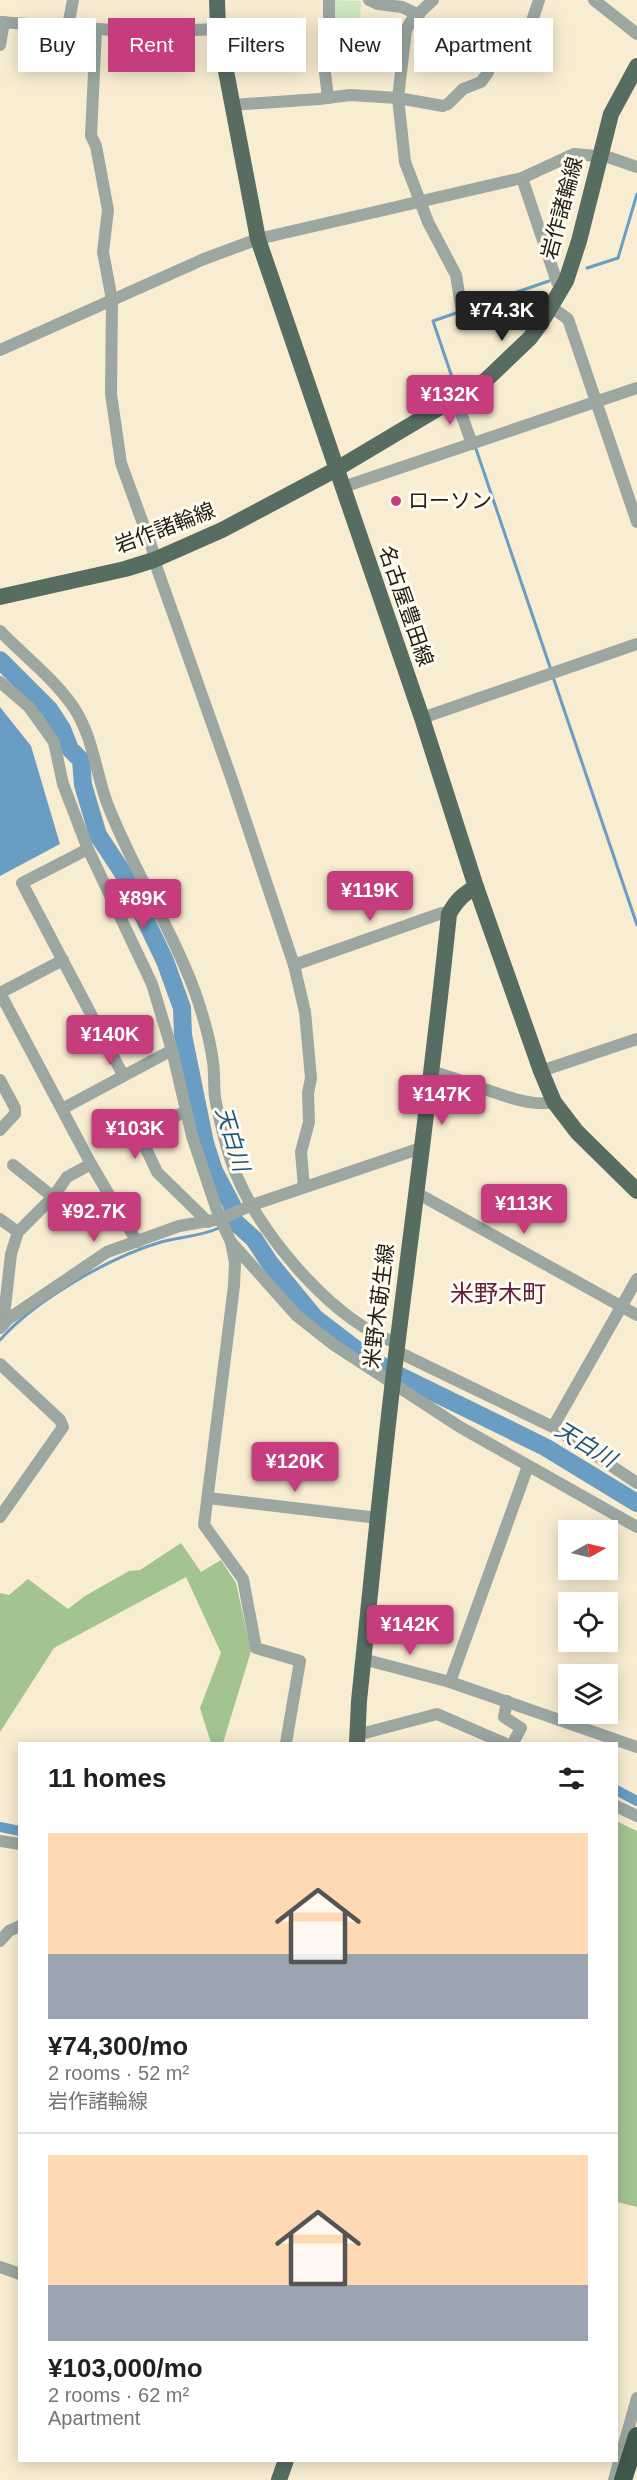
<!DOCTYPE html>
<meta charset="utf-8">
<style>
:root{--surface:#fff;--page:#f2f2f2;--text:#202124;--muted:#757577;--line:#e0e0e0;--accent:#c53d7c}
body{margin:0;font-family:Helvetica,"Noto Sans JP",sans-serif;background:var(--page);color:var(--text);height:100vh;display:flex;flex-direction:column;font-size:22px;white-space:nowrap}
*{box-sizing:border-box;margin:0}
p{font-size:20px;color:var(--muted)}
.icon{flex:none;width:33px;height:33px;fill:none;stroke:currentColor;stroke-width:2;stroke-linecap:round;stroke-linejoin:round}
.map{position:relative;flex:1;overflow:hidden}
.side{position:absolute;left:18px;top:1742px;width:600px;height:720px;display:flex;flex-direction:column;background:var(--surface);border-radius:0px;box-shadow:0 3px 15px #0003}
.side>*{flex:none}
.banner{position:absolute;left:18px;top:18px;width:602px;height:54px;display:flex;gap:12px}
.needle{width:39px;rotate:82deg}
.buttons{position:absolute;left:558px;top:1520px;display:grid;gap:12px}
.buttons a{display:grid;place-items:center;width:60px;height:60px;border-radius:0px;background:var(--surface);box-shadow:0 3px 15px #0003;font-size:30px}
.price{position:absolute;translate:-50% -51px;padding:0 14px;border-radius:6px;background:var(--accent);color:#fff;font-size:20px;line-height:39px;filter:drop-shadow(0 2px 3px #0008)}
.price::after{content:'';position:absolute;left:50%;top:36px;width:18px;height:14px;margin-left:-9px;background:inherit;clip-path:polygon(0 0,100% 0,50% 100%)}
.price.active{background:#222;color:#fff}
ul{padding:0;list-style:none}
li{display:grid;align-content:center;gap:12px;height:318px;padding:0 30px}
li+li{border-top:2px solid var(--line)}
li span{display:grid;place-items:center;height:186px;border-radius:0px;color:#555}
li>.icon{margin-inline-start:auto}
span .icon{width:108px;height:108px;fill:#fffc;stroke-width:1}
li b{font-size:26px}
h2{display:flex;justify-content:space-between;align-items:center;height:72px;padding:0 30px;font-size:26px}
.tag{padding:0 21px;border-radius:0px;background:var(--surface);box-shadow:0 3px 15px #0003;font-size:21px;line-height:54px}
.tag.active{background:var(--accent);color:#fff}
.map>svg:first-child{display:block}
.green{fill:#cfe7c1}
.forest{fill:#a3c491}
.water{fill:#699dc4}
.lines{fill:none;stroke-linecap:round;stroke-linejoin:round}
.stream{stroke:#699dc4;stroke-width:3}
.canal{stroke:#699dc4;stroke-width:10}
.river{stroke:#699dc4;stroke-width:18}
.minor{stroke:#9ba7a0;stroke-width:12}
.major{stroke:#586d61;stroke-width:16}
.highway{stroke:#40594b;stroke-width:18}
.poi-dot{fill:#c53d7c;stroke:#fffbf0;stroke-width:2}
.labels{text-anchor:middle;stroke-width:6;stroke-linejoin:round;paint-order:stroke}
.street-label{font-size:21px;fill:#211d13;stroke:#fffbf0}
.poi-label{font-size:21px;fill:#211d13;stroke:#fffbf0;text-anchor:start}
.water-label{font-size:22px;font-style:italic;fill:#18567c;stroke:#fffbf0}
.quarter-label{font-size:24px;fill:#62203d;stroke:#fffbf0}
</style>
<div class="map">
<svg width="637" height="2480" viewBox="0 0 637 2480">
<rect width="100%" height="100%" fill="#f8edd1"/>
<path class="green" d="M331,0L361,1L360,22L334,23Z"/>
<g class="forest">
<path d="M181,1543L201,1572L221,1560L236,1583L251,1651L223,1743H211L200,1708L221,1653L186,1577L54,1648L0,1732V1593L9,1595L28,1579L68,1609L85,1596L129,1571L140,1570Z"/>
<path d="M616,1821L637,1831V2207L617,2202Z"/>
</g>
<path class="water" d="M0,707L31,746L60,844L0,876Z"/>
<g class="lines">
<g class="stream">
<path d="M587,268L618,258L637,194"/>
<path d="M457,392L433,321L549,281"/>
<path d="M475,446L551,670"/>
<path d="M553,677L637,925"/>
<path d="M225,1225L234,1221"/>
<path d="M0,1340C35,1300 110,1257 161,1242C179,1237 202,1236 219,1228"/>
</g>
<g class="canal">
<path d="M616,1790L637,1801"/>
<path d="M0,1827L20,1831"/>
</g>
<path class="river" d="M0,660L49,709L62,729L70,749L81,760L83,785L98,835L123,873L165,961L182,1008L183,1035L205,1143L214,1171L232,1205L234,1221L254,1239L269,1262L315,1318L362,1354L396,1374L545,1447L637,1503"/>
<g class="minor">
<path d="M369,0L378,4L402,7L419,15"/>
<path d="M433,0L411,21L406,30L398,98L405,162L428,222L456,275L461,306"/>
<path d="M594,0L637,34"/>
<path d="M0,22L113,30L170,31L218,29"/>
<path d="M68,26L73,0"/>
<path d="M96,29L91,136L96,146L108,210L103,252L112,300L111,394L121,463L153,551"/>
<path d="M0,45L4,22"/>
<path d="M328,98L324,64L329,30V0"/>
<path d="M232,105L319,99L350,95L398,98L443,106L448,104L463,89L481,82L487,74L495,57L509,55L520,57L539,0"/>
<path d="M522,178L557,282"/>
<path d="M551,307L568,319L637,522"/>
<path d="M0,350L204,259L258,239L522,178L574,154L608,157L637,167"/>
<path d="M456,399L472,444"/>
<path d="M352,484L637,388"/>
<path d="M154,560L232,780L294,965L305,1012L311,1078L308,1093L309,1122L301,1152L304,1187"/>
<path d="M0,631C24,656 51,676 72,705C93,735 95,770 107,803C132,868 171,927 195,992C203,1015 210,1039 213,1062C215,1076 213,1090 216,1103C222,1129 228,1157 239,1181C265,1240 336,1323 397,1343"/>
<path d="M0,682L29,707L54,742L63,784L88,849L152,984L172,1050L192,1136L220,1219L231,1242L296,1315L334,1345L460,1427L637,1527"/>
<path d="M422,718L637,644"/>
<path d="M88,849L22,883L123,1075"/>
<path d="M294,965L442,913L449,914"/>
<path d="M0,993L91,1164L137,1242"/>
<path d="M0,993L63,960"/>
<path d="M541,1071L637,1039"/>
<path d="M433,1072C466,1079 523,1110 554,1102"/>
<path d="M0,1080L15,1108V1114L0,1130"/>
<path d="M62,1109L172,1050"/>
<path d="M186,1111L139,1134L157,1172L208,1222"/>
<path d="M13,1165L53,1197"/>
<path d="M416,1195L424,1197L637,1315"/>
<path d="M0,1219L18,1232"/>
<path d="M231,1242L235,1263L234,1286L204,1525L243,1579L256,1648L300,1661L286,1743"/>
<path d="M3,1325L11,1254L18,1232L53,1197L67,1177L91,1164"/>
<path d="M0,1328L8,1319L107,1252L179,1226L220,1219L252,1205L421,1148"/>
<path d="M396,1351L553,1427L637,1483"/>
<path d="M0,1364L60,1420L63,1427L0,1517"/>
<path d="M553,1427L637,1279"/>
<path d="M208,1498L378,1518"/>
<path d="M363,1659L450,1682L637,1747"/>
<path d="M450,1682L528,1466"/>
<path d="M507,1701L504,1717L521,1728L513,1743"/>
<path d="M357,1735L437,1714L504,1743"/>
<path d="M616,1806L637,1816"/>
<path d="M0,1841L20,1844"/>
<path d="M0,1941L9,1931L20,1926"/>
<path d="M0,2267L20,2274"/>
<path d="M614,2480L637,2398"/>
</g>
<g class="major">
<path d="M217,0L218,29L258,239L422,718L476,887L541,1071L554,1102L577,1132L637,1191"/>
<path d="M0,597L125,569L154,560L222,530L335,470L486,380L530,338L541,323L566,281L579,241L611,114L637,66"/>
<path d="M357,1743L359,1701C371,1586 382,1470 396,1355C414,1208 434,1061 449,914C456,901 463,894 476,887"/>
<path d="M279,2480L286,2460"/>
</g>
<path class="highway" d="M623,2480L637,2436"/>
</g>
<circle class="poi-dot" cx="396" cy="501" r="6"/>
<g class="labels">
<g class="street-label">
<text transform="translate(562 208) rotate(-75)" y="7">岩作諸輪線</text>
<text transform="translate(165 528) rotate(-21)" y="7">岩作諸輪線</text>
<text transform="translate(406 606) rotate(71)" y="7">名古屋豊田線</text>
<text transform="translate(379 1306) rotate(-83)" y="7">米野木莇生線</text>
</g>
<g class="poi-label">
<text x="408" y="508">ローソン</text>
</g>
<g class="water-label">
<text transform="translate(233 1139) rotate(73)" y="8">天白川</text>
<text transform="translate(586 1444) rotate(31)" y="8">天白川</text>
</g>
<g class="quarter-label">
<text x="498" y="1302">米野木町</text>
</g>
</g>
</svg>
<div class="buttons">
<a><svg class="needle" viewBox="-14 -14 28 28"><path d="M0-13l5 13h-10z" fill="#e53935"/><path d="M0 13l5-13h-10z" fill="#757577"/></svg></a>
<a><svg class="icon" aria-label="locate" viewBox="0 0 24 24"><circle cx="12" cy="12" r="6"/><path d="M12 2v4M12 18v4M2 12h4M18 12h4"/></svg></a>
<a><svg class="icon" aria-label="layers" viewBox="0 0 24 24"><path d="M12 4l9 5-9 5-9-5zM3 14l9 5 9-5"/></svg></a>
</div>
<b class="price active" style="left:502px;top:342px">¥74.3K</b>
<b class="price" style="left:450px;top:426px">¥132K</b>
<b class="price" style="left:370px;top:922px">¥119K</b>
<b class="price" style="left:143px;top:930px">¥89K</b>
<b class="price" style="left:110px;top:1066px">¥140K</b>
<b class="price" style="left:442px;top:1126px">¥147K</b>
<b class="price" style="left:135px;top:1160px">¥103K</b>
<b class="price" style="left:524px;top:1235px">¥113K</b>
<b class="price" style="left:94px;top:1243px">¥92.7K</b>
<b class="price" style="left:295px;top:1493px">¥120K</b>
<b class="price" style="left:410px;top:1656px">¥142K</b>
<div class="banner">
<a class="tag">Buy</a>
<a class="tag active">Rent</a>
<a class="tag">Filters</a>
<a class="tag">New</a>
<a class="tag">Apartment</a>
</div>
<section class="side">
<h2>11 homes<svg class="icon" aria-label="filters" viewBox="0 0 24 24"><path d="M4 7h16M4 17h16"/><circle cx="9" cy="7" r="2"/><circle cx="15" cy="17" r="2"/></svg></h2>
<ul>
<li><span style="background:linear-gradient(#ffd9b3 65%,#9aa5b1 0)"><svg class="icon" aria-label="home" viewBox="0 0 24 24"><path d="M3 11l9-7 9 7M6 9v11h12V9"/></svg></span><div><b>¥74,300/mo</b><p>2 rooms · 52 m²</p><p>岩作諸輪線</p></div></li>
<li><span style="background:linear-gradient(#ffd9b3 70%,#9aa5b1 0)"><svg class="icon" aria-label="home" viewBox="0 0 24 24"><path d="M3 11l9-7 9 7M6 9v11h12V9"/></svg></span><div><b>¥103,000/mo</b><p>2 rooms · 62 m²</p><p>Apartment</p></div></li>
</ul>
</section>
</div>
